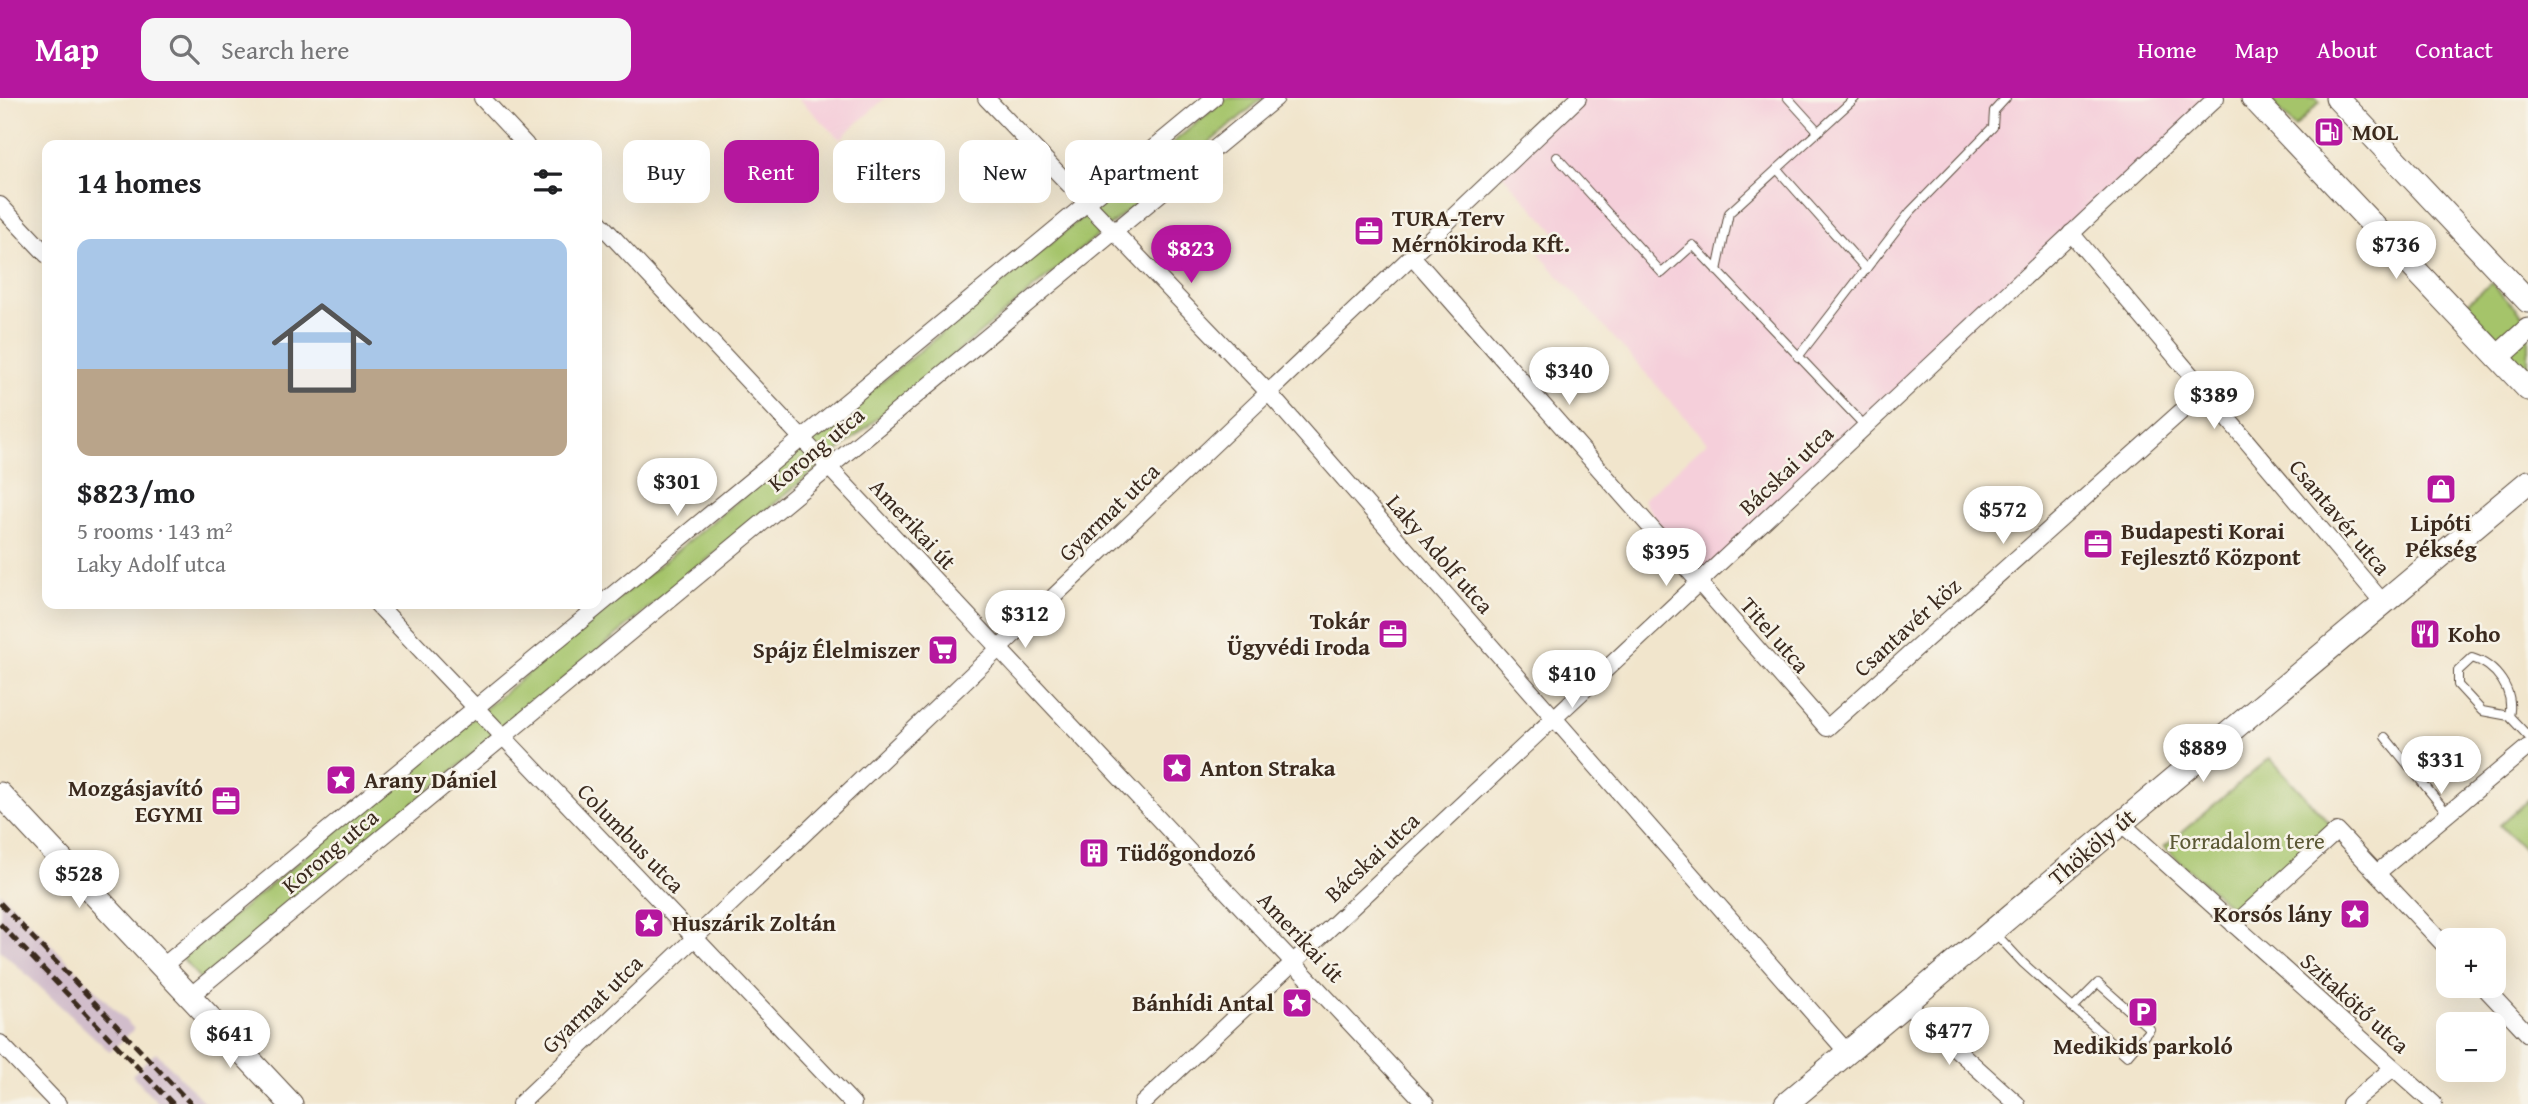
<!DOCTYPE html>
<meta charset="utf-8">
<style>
:root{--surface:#fff;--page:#f6f6f6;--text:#202124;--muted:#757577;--line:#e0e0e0;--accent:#b5179e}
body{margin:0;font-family:"Gentium Book Plus",serif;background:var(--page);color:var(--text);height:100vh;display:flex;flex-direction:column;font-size:26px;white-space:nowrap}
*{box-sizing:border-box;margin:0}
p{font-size:23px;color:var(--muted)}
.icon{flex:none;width:38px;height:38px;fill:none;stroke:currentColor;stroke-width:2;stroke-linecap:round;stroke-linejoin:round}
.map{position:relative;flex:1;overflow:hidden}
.panel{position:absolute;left:42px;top:42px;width:560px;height:469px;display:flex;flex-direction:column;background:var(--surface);border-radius:14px;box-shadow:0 7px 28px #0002}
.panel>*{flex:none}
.banner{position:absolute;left:623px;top:42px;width:665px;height:63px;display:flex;gap:14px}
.fabs{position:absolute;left:2436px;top:830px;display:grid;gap:14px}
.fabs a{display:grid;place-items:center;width:70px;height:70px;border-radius:14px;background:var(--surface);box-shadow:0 7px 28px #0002;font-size:35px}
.price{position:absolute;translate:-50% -60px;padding:0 16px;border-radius:24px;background:#fff;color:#222;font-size:23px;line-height:46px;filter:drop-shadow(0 2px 4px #0008)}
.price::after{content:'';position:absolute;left:50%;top:42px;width:21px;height:16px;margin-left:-10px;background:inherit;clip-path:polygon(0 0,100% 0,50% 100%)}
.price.current{background:var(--accent);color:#fff}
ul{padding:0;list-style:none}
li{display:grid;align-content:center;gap:14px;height:371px;padding:0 35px}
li+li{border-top:2px solid var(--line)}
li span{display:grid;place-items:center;height:217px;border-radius:14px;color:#555}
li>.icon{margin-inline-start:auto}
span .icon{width:126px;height:126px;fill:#fffc;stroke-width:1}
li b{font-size:30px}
h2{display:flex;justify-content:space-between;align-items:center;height:84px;padding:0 35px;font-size:30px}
.tag{padding:0 24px;border-radius:14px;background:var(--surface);box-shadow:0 7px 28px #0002;font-size:24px;line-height:63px}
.tag.current{background:var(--accent);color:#fff}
header{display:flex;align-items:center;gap:42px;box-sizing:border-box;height:98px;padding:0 35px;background:var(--accent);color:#fff}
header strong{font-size:33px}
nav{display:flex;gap:38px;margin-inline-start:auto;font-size:24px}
.search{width:490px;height:63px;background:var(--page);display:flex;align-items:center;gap:18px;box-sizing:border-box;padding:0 24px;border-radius:14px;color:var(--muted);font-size:26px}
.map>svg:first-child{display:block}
.built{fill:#f5cfda}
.industrial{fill:#d1bdcb}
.green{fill:#a5c46b;stroke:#707744;stroke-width:2}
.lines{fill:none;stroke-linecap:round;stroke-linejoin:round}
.lane-casing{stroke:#564638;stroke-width:10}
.street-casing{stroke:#564638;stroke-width:18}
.secondary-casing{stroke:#564638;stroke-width:25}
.lane{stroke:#fff;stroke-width:8}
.street{stroke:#fff;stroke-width:16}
.secondary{stroke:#fff;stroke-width:23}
.rail{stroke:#3b2a1e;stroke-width:5;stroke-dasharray:10 5;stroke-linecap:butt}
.labels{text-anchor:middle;stroke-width:5;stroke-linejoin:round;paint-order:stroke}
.poi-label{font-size:23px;font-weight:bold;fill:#3b2a1e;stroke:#f7f3e8;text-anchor:start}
.street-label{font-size:23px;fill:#3b2a1e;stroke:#f7f3e8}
.park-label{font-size:23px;fill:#5b5835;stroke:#f7f3e8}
</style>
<header>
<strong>Map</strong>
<div class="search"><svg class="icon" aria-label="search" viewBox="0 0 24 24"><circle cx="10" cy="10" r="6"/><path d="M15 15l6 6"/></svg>Search here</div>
<nav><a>Home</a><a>Map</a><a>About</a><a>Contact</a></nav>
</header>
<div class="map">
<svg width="2528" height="1006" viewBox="0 0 2528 1006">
<rect width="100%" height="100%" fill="#f7f3e8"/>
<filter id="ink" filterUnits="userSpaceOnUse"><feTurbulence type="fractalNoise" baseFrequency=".0143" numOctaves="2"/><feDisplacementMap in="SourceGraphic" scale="14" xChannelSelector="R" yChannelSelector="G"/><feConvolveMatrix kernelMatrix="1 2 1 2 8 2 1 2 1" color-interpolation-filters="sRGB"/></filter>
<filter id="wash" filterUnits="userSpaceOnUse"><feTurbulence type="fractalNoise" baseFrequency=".00686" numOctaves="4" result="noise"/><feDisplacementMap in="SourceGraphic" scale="28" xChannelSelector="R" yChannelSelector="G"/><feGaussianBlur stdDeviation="1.57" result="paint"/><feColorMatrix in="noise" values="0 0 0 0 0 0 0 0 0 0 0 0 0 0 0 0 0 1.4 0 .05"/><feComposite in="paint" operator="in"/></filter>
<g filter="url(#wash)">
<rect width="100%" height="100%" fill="#f1e5cc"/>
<g class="built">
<path d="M798,0H885L840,41Z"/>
<path d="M1578,0H2216L1698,484L1643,402L1707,344L1539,156L1559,138L1500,74Z"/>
</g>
<g class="industrial">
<path d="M0,794L134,931L110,954L0,852Z"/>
<path d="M156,954L206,1006H159L132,977Z"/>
</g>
<g class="green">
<path d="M1227,0H1263L201,882L182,860Z"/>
<path d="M2268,0H2316L2320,4L2295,29Z"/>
<path d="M2491,185L2528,224V278L2464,208Z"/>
<path d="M2270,660L2334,730L2239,817L2164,749Z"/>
<path d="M2528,702V756L2500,727Z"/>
</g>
</g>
<g filter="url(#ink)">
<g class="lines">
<g class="lane-casing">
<g id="lane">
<path d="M1788,0L1818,33"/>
<path d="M1557,59L1662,175L1693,147L1865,328"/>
<path d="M1777,71L1866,171"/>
<path d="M1717,173L1729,115L1855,0"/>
<path d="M1798,259L1910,114L1993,29L1994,13L2006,0"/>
<path d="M2509,618C2515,593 2496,567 2472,560L2458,573V587L2482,613L2509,618L2528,638"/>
<path d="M2385,639L2448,716"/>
<path d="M1995,835L2023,865L2073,910"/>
<path d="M2098,885L2150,931L2127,958L2073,910Z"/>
</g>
</g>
<g class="street-casing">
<g id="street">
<path d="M482,0L526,47"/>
<path d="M986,0L1268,294L1847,954"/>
<path d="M0,107L47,157"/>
<path d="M597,122L1426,1006"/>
<path d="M2071,135L2385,507"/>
<path d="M1412,158L1827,630L2204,293"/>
<path d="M377,506L853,1006"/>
<path d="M2121,725L2434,1006"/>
<path d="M2377,775L2528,649"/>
<path d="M2234,827L2337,733L2448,851"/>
<path d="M163,868L1214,0"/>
<path d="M2482,887L2528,936"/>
<path d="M190,898L1276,0"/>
<path d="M1904,904L2017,1006"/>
<path d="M0,945L58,1006"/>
<path d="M520,1006L1578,0"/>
<path d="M1142,1006L2216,0"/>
<path d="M2350,1006L2393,970"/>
</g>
</g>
<g class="secondary-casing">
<g id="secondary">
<path d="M2253,0L2528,291"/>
<path d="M2337,0L2528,203"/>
<path d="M2498,259L2528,232"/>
<path d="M0,696L291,1006"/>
<path d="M1786,1006L2528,384"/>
</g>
</g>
<use href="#lane" class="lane"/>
<use href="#street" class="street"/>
<use href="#secondary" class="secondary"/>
<g class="rail">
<path d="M0,805L191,1006"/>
<path d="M0,826L173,1006"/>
</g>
</g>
</g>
<defs>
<g id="fuel-square" transform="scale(1.575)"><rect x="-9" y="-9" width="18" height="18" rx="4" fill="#b5179e" stroke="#f7f3e8"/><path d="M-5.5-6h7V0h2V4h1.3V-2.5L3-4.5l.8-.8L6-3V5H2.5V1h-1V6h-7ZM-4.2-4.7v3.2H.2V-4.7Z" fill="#fff"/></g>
<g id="office-square" transform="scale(1.575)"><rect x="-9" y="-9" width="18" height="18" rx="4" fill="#b5179e" stroke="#f7f3e8"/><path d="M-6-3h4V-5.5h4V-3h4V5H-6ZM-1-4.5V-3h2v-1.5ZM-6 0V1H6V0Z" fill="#fff"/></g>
<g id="shop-square" transform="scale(1.575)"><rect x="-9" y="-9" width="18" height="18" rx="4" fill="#b5179e" stroke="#f7f3e8"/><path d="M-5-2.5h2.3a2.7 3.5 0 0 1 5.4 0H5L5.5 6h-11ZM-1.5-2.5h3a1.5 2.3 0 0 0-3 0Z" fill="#fff"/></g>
<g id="restaurant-square" transform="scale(1.575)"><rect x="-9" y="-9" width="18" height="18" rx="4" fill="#b5179e" stroke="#f7f3e8"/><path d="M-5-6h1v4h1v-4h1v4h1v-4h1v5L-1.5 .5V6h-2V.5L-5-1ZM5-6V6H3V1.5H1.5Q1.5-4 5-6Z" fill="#fff"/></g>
<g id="supermarket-square" transform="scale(1.575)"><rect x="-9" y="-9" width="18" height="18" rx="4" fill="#b5179e" stroke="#f7f3e8"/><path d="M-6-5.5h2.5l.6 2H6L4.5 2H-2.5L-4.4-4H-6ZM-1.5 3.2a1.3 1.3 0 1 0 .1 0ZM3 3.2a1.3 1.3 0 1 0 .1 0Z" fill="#fff"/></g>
<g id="sight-square" transform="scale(1.575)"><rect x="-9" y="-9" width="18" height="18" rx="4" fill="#b5179e" stroke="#f7f3e8"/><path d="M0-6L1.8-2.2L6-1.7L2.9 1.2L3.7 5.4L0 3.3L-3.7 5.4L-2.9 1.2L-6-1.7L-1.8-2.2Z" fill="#fff"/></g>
<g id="building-square" transform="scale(1.575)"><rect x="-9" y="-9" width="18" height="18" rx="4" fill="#b5179e" stroke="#f7f3e8"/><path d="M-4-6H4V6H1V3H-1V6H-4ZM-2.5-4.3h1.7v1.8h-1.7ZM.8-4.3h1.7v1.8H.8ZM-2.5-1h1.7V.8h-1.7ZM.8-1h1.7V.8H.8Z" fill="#fff"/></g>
<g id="parking-square" transform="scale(1.575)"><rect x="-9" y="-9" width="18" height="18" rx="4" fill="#b5179e" stroke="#f7f3e8"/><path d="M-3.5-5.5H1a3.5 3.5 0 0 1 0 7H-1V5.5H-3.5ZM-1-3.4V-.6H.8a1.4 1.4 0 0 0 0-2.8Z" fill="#fff"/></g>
</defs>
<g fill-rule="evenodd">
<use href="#fuel-square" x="2329" y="34"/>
<use href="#office-square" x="1369" y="133"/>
<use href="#shop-square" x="2441" y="391"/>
<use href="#office-square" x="2098" y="446"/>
<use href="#office-square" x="1393" y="536"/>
<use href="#restaurant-square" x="2425" y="536"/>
<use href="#supermarket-square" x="943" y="552"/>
<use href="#sight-square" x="1177" y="670"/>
<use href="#sight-square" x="341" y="682"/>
<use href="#office-square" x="226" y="703"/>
<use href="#building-square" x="1094" y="755"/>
<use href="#sight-square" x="2355" y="816"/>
<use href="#sight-square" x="649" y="825"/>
<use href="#sight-square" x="1297" y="905"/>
<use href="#parking-square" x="2143" y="914"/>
</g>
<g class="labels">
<g class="poi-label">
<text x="2352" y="42">MOL</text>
<text x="1392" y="128">TURA-Terv<tspan x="1392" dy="26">Mérnökiroda Kft.</tspan></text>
<text x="2441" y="433" text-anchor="middle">Lipóti<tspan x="2441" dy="26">Pékség</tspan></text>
<text x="2121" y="441">Budapesti Korai<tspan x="2121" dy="26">Fejlesztő Központ</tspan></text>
<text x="1370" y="531" text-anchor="end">Tokár<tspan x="1370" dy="26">Ügyvédi Iroda</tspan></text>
<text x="2448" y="544">Koho</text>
<text x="920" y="560" text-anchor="end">Spájz Élelmiszer</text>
<text x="1200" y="678">Anton Straka</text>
<text x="364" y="690">Arany Dániel</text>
<text x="203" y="698" text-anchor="end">Mozgásjavító<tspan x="203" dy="26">EGYMI</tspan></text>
<text x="1117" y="763">Tüdőgondozó</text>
<text x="2332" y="824" text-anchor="end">Korsós lány</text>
<text x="672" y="833">Huszárik Zoltán</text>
<text x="1274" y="913" text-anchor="end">Bánhídi Antal</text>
<text x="2143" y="956" text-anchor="middle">Medikids parkoló</text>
</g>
<g class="street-label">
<text transform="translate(816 351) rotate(-40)" y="8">Korong utca</text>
<text transform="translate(1786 372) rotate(-43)" y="8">Bácskai utca</text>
<text transform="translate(1109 414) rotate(-44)" y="8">Gyarmat utca</text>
<text transform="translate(2340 419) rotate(50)" y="8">Csantavér utca</text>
<text transform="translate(913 426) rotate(47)" y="8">Amerikai út</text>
<text transform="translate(1440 456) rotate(49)" y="8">Laky Adolf utca</text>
<text transform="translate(1907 529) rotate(-42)" y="8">Csantavér köz</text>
<text transform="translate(1775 537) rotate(49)" y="8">Titel utca</text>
<text transform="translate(631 740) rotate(46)" y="8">Columbus utca</text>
<text transform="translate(2092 749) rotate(-40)" y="8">Thököly út</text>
<text transform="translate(330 753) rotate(-40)" y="8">Korong utca</text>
<text transform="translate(1372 759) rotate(-43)" y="8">Bácskai utca</text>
<text transform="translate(1301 839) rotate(47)" y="8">Amerikai út</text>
<text transform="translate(2355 905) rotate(42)" y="8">Szitakötő utca</text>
<text transform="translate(592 906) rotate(-44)" y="8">Gyarmat utca</text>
</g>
<g class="park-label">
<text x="2247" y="751">Forradalom tere</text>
</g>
</g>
</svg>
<div class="fabs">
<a>+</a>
<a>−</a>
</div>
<b class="price" style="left:2396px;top:183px">$736</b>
<b class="price current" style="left:1191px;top:187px">$823</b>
<b class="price" style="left:1569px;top:309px">$340</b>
<b class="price" style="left:2214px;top:333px">$389</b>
<b class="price" style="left:677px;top:420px">$301</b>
<b class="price" style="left:2003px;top:448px">$572</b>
<b class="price" style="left:1666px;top:490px">$395</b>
<b class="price" style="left:1025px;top:552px">$312</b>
<b class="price" style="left:1572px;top:612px">$410</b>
<b class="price" style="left:2203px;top:686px">$889</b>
<b class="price" style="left:2441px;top:698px">$331</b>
<b class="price" style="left:79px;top:812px">$528</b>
<b class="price" style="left:1949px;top:969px">$477</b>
<b class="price" style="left:230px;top:972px">$641</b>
<div class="banner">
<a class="tag">Buy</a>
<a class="tag current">Rent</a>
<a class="tag">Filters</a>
<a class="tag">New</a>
<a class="tag">Apartment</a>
</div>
<section class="panel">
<h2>14 homes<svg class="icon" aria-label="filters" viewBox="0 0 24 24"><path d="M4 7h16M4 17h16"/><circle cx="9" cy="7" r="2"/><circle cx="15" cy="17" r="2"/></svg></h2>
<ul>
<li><span style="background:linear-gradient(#a9c7e8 60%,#b9a48a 0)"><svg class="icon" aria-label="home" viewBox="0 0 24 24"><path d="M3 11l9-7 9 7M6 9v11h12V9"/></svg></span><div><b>$823/mo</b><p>5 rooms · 143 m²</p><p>Laky Adolf utca</p></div></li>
</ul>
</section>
</div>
